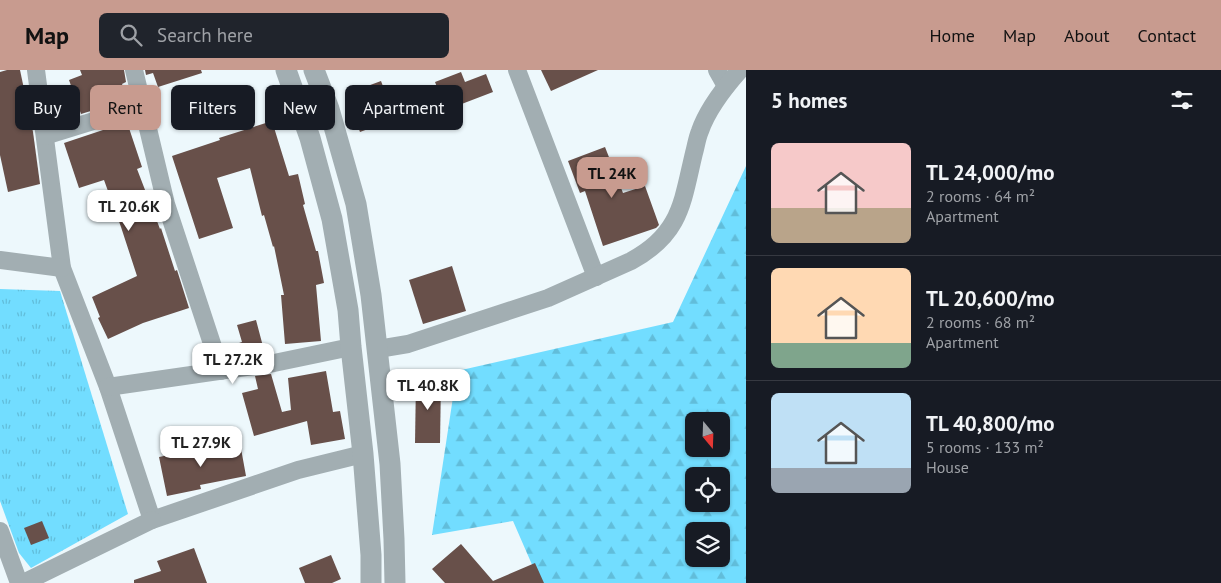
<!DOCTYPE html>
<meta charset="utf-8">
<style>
:root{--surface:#171b24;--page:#20242c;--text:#f1f3f6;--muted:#9ea1a6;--line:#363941;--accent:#c89b8f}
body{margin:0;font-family:"PT Sans",sans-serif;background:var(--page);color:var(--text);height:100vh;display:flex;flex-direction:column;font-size:19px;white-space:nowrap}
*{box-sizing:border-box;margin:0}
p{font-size:16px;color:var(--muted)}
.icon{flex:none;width:28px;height:28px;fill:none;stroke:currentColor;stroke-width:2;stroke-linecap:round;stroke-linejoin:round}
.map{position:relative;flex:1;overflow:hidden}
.side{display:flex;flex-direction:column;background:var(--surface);width:475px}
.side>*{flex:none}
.guide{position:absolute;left:15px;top:15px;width:475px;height:45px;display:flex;gap:10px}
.needle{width:32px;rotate:161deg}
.fabs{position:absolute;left:685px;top:342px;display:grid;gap:10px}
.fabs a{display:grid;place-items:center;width:45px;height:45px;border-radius:8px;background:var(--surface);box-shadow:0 1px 4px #0004;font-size:25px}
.price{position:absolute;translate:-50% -42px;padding:0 11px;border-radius:10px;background:#fff;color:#222;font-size:16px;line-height:32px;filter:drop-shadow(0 1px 2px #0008)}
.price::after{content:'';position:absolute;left:50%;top:30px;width:15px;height:11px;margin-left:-8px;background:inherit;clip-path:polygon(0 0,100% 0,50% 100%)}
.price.on{background:var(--accent);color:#111}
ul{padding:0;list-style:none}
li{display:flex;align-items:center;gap:15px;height:125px;padding:0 25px}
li+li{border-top:1px solid var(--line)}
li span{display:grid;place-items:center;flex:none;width:140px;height:100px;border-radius:8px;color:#555}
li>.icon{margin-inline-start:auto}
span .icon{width:60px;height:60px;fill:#fffc;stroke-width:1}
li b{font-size:21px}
h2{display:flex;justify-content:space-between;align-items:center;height:60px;padding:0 25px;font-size:21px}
.tag{padding:0 18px;border-radius:8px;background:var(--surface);box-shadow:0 1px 4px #0004;font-size:18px;line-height:45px}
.tag.on{background:var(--accent);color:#111}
header{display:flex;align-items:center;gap:30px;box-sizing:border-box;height:70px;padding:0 25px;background:var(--accent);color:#111}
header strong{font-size:24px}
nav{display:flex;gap:28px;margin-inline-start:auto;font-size:18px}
.search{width:350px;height:45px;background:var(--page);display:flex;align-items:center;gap:12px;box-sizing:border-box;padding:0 18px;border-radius:8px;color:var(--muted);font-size:19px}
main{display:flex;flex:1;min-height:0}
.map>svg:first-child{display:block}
.grass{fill:url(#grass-tufts)}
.forest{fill:url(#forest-firs);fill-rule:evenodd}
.building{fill:#68504a}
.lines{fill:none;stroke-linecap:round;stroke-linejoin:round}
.minor{stroke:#a2aeb2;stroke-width:18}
.tertiary{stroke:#a2aeb2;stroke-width:21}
</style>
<header>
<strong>Map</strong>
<div class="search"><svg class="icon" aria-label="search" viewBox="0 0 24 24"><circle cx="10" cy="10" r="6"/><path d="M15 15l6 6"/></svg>Search here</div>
<nav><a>Home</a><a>Map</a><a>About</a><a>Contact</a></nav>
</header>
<main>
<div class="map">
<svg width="746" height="513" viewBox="0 0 746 513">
<defs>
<pattern id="grass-tufts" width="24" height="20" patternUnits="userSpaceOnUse" patternTransform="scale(1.25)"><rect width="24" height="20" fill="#72ddff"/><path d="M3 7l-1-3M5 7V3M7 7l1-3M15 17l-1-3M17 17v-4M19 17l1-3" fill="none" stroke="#61bdda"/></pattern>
<pattern id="forest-firs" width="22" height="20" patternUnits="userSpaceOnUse" patternTransform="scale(1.25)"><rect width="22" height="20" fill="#72ddff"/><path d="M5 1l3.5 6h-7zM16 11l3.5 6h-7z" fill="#61bdda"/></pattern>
</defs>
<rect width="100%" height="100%" fill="#edf8fc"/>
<path class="grass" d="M0,219L60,221L128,444L31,498L19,483L0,431Z"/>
<path class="forest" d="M746,96V513H540L513,451L432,465L457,301L673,252ZM694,351H721V379H694ZM694,406H721V434H694ZM694,461H721V489H694Z"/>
<g class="building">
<path d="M7,0H20L33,62L40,114L8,122L0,85V2Z"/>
<path d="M80,0H124L126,12L122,14L126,24L119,27L120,32L81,44L69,10L82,5Z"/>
<path d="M145,0H201L202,3L158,17L153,3L146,5Z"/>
<path d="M541,0H598L551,21Z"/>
<path d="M461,2L465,12L486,4L493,22L446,40L435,12Z"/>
<path d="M381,11L395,49L360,62L346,24Z"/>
<path d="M272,51L289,106L298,104L305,134L303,135L316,181H318L324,213L316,215L321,271L285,274L281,225H284L274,176L273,177L264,145L262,146L250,98L217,108L233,158L199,169L172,86L220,70L219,68Z"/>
<path d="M127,52L142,97L137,99L160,159L161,158L175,201L177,200L189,238L143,253L108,269L98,248L100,247L92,227L137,206L121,157L104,110L79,118L64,73Z"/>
<path d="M605,77L623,123L645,116L659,155L656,158L603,176L585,121L580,123L568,91Z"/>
<path d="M452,196L466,241L423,254L409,210Z"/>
<path d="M256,250L265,284L237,288L233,275L242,272L237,255Z"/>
<path d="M326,301L333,342L340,341L345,369L311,375L307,351L254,366L242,323L258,319L255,306L271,304L282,342L291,340L288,308Z"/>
<path d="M416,309L441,310L440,373H415Z"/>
<path d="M240,373L246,406L200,415L201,419L167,426L159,387L193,380L194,382Z"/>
<path d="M42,451L49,468L31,475L24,458Z"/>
<path d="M461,474L493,511L535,493L544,513H445L432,499Z"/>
<path d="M194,478L207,513H134V510L161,501L157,491Z"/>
<path d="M331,485L341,509L332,513H305L299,498Z"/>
</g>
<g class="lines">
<g class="minor">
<path d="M36,0L62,198L108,317L152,450L298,400L363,384"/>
<path d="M134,0L166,134L221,301"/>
<path d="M517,0L596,207"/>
<path d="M717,0L726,16"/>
<path d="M45,66L142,36"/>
<path d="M0,190L62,198"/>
<path d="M378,279L408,274L548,228L631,191C681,164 682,133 694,83C696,76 697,68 700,61C708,38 724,18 740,0"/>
<path d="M108,317L274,293L351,277"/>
<path d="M0,461L19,513"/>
<path d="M23,513L152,450"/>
</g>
<g class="tertiary">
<path d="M286,0L310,68L332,149L348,240L351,277L363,384L371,485V513"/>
<path d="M314,0L329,39L356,134L371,225L390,394L394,469L395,513"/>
</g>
</g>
</svg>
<div class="fabs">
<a><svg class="needle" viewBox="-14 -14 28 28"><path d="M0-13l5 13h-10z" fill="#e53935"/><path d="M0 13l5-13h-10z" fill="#9ea1a6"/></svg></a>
<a><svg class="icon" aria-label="locate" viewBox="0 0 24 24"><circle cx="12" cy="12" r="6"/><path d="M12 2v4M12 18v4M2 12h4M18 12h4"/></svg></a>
<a><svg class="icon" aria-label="layers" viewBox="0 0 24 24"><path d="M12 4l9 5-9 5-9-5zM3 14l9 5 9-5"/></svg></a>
</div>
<b class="price on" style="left:612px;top:129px">TL 24K</b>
<b class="price" style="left:129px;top:162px">TL 20.6K</b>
<b class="price" style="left:233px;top:315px">TL 27.2K</b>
<b class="price" style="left:428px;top:341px">TL 40.8K</b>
<b class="price" style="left:201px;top:398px">TL 27.9K</b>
<div class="guide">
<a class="tag">Buy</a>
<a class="tag on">Rent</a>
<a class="tag">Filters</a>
<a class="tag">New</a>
<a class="tag">Apartment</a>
</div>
</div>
<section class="side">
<h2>5 homes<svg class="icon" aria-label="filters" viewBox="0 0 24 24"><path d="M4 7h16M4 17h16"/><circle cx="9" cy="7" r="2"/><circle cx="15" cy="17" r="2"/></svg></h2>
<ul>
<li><span style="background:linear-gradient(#f6c9c9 65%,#b9a48a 0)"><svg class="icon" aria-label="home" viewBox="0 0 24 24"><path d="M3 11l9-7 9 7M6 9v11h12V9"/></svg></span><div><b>TL 24,000/mo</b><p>2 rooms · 64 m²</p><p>Apartment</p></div></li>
<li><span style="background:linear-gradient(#ffd9b3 75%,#7fa58c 0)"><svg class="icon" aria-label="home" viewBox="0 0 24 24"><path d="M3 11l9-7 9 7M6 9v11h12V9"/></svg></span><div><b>TL 20,600/mo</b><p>2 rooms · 68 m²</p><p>Apartment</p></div></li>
<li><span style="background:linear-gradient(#bfe0f5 75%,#9aa5b1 0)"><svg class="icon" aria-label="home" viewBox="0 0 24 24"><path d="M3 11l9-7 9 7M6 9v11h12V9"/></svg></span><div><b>TL 40,800/mo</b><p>5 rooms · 133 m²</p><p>House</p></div></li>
</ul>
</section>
</main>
